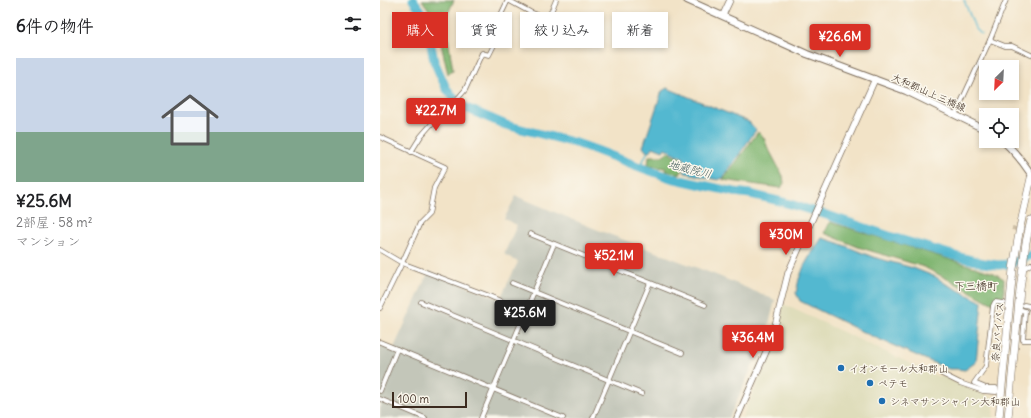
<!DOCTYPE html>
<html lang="ja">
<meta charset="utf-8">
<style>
:root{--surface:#fff;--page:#f2f2f2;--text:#202124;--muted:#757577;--line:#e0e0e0;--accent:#d93025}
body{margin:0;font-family:Delius,"Klee One",sans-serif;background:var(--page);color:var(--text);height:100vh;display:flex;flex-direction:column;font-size:15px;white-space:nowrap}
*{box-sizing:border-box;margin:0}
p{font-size:13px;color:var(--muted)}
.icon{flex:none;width:22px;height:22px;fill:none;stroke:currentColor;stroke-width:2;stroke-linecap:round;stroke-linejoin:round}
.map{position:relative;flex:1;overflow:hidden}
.side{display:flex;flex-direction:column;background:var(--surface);width:380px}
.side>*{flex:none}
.banner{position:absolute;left:12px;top:12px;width:380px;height:36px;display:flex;gap:8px}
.needle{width:26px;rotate:204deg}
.tools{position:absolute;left:599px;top:60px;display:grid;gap:8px}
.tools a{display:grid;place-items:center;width:40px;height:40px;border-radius:0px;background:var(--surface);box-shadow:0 2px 6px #0003;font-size:20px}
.scale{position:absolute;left:12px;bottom:10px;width:75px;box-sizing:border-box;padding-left:4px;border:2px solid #3b2a1e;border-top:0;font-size:11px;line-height:14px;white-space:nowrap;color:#3b2a1e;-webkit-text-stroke:3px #fbf7ec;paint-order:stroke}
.price{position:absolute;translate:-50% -34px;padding:0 9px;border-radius:4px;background:var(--accent);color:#fff;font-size:13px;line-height:26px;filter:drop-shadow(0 1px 2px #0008)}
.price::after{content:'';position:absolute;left:50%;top:24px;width:12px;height:9px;margin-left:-6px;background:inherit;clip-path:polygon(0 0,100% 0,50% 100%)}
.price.active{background:#222;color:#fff}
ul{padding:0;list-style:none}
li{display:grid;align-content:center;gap:8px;height:212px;padding:0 16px}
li+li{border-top:1px solid var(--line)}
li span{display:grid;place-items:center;height:124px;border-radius:0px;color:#555}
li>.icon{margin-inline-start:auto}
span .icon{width:72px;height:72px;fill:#fffc;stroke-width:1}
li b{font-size:17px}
h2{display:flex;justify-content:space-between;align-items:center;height:48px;padding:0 16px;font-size:17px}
.tag{padding:0 14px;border-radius:0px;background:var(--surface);box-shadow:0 2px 6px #0003;font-size:14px;line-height:36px}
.tag.active{background:var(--accent);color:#fff}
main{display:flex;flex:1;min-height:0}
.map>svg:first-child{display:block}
.built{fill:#dfddbb}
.industrial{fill:#c3c6b9}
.forest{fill:#81b672;stroke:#5e7048}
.water{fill:#52b8d0;stroke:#467177}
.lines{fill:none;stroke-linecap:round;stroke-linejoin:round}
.stream{stroke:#52b8d0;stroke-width:1.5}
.river{stroke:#52b8d0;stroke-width:9}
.minor-tunnel{stroke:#cdbea5;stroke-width:4;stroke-dasharray:4 2;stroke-linecap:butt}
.minor-casing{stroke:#7b6b59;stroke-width:5.5}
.tertiary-casing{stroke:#7b6b59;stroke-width:7}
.secondary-casing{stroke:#7b6b59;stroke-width:8}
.trunk-casing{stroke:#7b6b59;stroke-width:8}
.minor{stroke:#fff;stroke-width:4}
.tertiary{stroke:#fff;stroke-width:5.5}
.secondary{stroke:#fff;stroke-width:6}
.trunk{stroke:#fff;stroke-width:7}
.poi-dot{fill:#1f6fb2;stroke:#fbf7ec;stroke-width:1.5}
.labels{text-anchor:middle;stroke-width:3;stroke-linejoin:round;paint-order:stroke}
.street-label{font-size:10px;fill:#3b2a1e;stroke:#fbf7ec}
.poi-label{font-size:10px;fill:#3b2a1e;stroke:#fbf7ec;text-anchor:start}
.water-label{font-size:11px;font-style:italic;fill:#435c5c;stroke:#fbf7ec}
.neighbourhood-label{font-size:11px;fill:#3b2a1e;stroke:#fbf7ec}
</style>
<main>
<section class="side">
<h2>6件の物件<svg class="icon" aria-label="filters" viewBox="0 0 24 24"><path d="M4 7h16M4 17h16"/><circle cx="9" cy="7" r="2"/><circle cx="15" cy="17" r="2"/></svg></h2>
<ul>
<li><span style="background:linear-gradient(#c9d6e8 60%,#7fa58c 0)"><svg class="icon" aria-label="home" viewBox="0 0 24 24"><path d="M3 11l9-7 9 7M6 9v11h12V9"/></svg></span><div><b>¥25.6M</b><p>2部屋 · 58 m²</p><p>マンション</p></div></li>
</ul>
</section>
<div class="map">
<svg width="651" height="418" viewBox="0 0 651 418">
<rect width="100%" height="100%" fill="#fbf7ec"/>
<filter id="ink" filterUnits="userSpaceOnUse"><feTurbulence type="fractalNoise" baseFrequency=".025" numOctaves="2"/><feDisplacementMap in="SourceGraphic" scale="8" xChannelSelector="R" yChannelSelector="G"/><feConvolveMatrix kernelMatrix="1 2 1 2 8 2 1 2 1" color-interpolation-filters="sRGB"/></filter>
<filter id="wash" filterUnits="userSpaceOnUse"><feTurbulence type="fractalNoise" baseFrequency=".012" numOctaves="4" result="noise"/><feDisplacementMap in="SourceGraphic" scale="16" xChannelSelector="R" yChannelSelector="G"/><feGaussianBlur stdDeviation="0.9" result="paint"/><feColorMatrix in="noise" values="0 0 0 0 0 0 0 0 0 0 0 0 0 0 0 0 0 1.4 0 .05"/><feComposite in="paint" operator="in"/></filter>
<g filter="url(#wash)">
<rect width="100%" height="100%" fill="#f2e3c7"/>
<path class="built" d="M403,304L559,377L561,376L595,391L615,398L613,418H362L396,340Z"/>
<path class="industrial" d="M136,196L218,230L336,275L395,300L386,336L349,418H0V345L13,350L49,271L120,299L138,262L124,254L137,225L124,219Z"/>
<g class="forest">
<path d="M42,0H74L65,20L73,70L68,74C62,51 58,19 42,0Z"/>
<path d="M378,132L384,138L387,146L403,176L404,183L401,188L343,180Z"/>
<path d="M288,152L302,159L305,167L300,174L286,171L285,168L268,166L269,156H282Z"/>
<path d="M450,222L517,243L614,273L624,279V299L613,304L573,282L544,267L478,247L444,233Z"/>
</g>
<g class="water">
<path d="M287,88L369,122L376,130L343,178L338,180L306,173L304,172L308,166L304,158L285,148L283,151L273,147L270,152H267L263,147L282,91Z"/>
<path d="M442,238L458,243L493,257L533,268L556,277L566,284L602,302L596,362L585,370L577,369H569L554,363L487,334L420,301L416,293L419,279L424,266L431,254Z"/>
</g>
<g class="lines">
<g class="stream">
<path d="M584,0L595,28L601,34"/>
<path d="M260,167L267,153"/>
</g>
<path class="river" d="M33,0L40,9L46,20L54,61L66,88L78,103L86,108L107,117L126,125L196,143L216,150L265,169L291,178L354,192L370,194L403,202L447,215L512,237L576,256L604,263L618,265L629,264L651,255"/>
</g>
</g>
<g filter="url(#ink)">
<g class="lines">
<path class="minor-tunnel" d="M632,228L649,232"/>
<g class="minor-casing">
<g id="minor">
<path d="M128,0L150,12L168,19L176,0"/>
<path d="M610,40L625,46H632L651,55"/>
<path d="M575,115L610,40L626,0"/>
<path d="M0,137L65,167L54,188L49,214L40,223L22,263L107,295L145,312"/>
<path d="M31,152L41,136L55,120L79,97L85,90L102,53L109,55L116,41L117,23L128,0"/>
<path d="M150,234L325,305"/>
<path d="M0,250L22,263L0,308"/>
<path d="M643,269L651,264"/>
<path d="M132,283L302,353"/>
<path d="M41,302L262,394"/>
<path d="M644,305L649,306L651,309"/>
<path d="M638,309L645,311L643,340H651"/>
<path d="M0,342L183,418"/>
<path d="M562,374L580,383L603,391L616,392V388H606L594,383L606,366L613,306L615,302L624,303"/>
<path d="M0,391L17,349"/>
<path d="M0,399L45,418"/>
<path d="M101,418L174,244"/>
<path d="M213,418L270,283"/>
</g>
</g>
<g class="tertiary-casing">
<g id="tertiary">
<path d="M343,15L350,0"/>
<path d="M357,418L392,338L408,273L495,79"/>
</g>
</g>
<g class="secondary-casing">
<g id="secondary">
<path d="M307,0L427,54L526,91L606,130"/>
<path d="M623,141C634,151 643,162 651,174"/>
</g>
</g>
<g class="trunk-casing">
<g id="trunk">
<path d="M619,418L633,269L640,227L651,178"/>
<path d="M628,418L640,290L646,242L651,220"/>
</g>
</g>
<use href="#minor" class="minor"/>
<use href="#tertiary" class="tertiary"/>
<use href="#secondary" class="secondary"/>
<use href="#trunk" class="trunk"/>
</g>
</g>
<g class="poi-dot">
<circle cx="461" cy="368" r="4"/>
<circle cx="490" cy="383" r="4"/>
<circle cx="502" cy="401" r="4"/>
</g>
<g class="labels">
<g class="street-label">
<text transform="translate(549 92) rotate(24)" y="4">大和郡山上三橋線</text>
<text transform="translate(617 332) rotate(-85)" y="4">奈良バイパス</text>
</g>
<g class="poi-label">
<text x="469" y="372">イオンモール大和郡山</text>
<text x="498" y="387">ペテモ</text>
<text x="510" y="405">シネマサンシャイン大和郡山</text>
</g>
<g class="water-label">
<text transform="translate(310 169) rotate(14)" y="4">地蔵院川</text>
</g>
<g class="neighbourhood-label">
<text x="596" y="290">下三橋町</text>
</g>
</g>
</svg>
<div class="tools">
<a><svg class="needle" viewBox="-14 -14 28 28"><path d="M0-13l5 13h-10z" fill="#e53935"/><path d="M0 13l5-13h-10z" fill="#757577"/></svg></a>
<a><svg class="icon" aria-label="locate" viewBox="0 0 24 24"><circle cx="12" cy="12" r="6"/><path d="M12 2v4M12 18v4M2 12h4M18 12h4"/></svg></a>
</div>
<div class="scale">100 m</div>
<b class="price" style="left:460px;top:58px">¥26.6M</b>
<b class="price" style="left:56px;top:132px">¥22.7M</b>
<b class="price" style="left:406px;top:256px">¥30M</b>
<b class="price" style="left:234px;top:277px">¥52.1M</b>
<b class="price active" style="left:145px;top:334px">¥25.6M</b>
<b class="price" style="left:373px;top:359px">¥36.4M</b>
<div class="banner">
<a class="tag active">購入</a>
<a class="tag">賃貸</a>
<a class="tag">絞り込み</a>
<a class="tag">新着</a>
</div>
</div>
</main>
